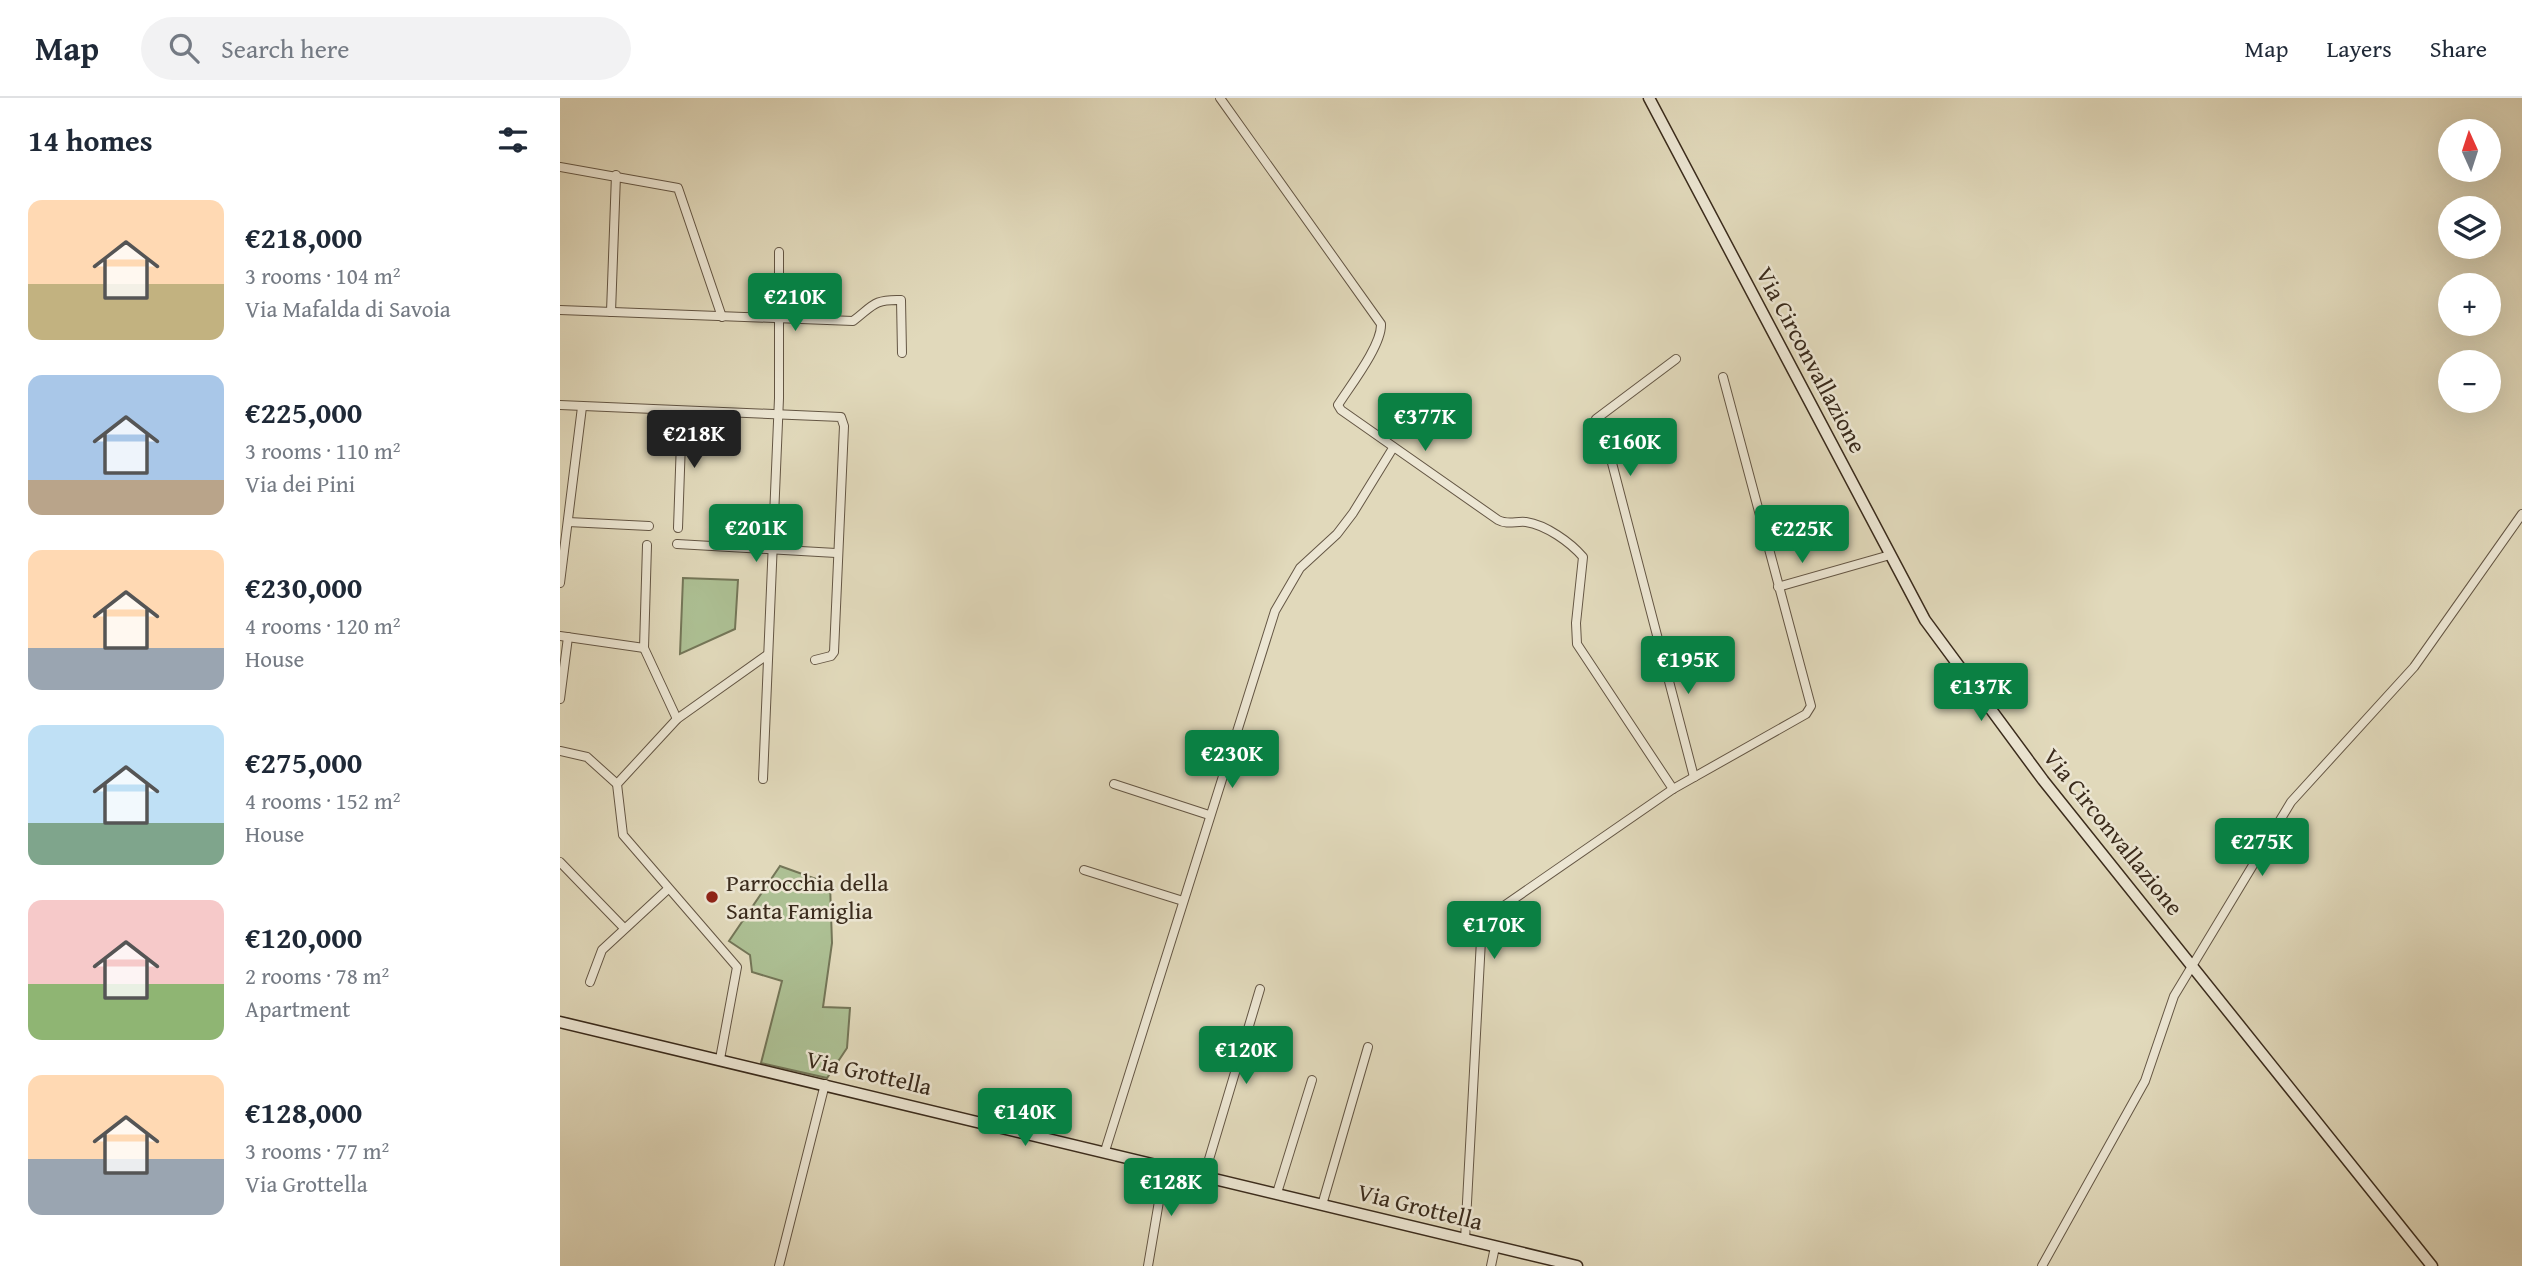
<!DOCTYPE html>
<meta charset="utf-8">
<style>
:root{--surface:#fff;--page:#f2f2f3;--text:#1f2937;--muted:#747a83;--line:#e0e1e3;--accent:#0b8043}
body{margin:0;font-family:"Gentium Book Plus",serif;background:var(--page);color:var(--text);height:100vh;display:flex;flex-direction:column;font-size:26px;white-space:nowrap}
*{box-sizing:border-box;margin:0}
p{font-size:23px;color:var(--muted)}
.icon{flex:none;width:38px;height:38px;fill:none;stroke:currentColor;stroke-width:2;stroke-linecap:round;stroke-linejoin:round}
.map{position:relative;flex:1;overflow:hidden}
.details{display:flex;flex-direction:column;background:var(--surface);width:560px}
.details>*{flex:none}
.needle{width:46px;rotate:357deg}
.controls{position:absolute;left:1878px;top:21px;display:grid;gap:14px}
.controls a{display:grid;place-items:center;width:63px;height:63px;border-radius:50%;background:var(--surface);box-shadow:0 7px 28px #0002;font-size:35px}
.price{position:absolute;translate:-50% -60px;padding:0 16px;border-radius:7px;background:var(--accent);color:#fff;font-size:23px;line-height:46px;filter:drop-shadow(0 2px 4px #0008)}
.price::after{content:'';position:absolute;left:50%;top:42px;width:21px;height:16px;margin-left:-10px;background:inherit;clip-path:polygon(0 0,100% 0,50% 100%)}
.price.selected{background:#222;color:#fff}
ul{padding:0;list-style:none}
li{display:flex;align-items:center;gap:21px;height:175px;padding:0 28px}
li span{display:grid;place-items:center;flex:none;width:196px;height:140px;border-radius:14px;color:#555}
li>.icon{margin-inline-start:auto}
span .icon{width:84px;height:84px;fill:#fffc;stroke-width:1}
li b{font-size:30px}
h2{display:flex;justify-content:space-between;align-items:center;height:84px;padding:0 28px;font-size:30px}
header{display:flex;align-items:center;gap:42px;box-sizing:border-box;height:98px;padding:0 35px;background:var(--surface);border-bottom:2px solid var(--line)}
header strong{font-size:33px}
nav{display:flex;gap:38px;margin-inline-start:auto;font-size:24px}
.search{width:490px;height:63px;background:var(--page);display:flex;align-items:center;gap:18px;box-sizing:border-box;padding:0 24px;border-radius:38px;color:var(--muted);font-size:26px}
main{display:flex;flex:1;min-height:0}
.map>svg:first-child{display:block}
.green{fill:#adc094;stroke:#747658;stroke-width:2}
.lines{fill:none;stroke-linecap:round;stroke-linejoin:round}
.street-casing{stroke:#645644;stroke-width:10}
.secondary-casing{stroke:#3a2b1c;stroke-width:13}
.street{stroke:#ece6d3;stroke-width:8}
.secondary{stroke:#ece6d3;stroke-width:10}
.poi-dot{fill:#8f2418;stroke:#ece6d3;stroke-width:2.5}
.labels{text-anchor:middle;stroke-width:5;stroke-linejoin:round;paint-order:stroke}
.street-label{font-size:24px;fill:#3a2b1c;stroke:#ece6d3}
.poi-label{font-size:24px;fill:#3a2b1c;stroke:#ece6d3;text-anchor:start}
</style>
<header>
<strong>Map</strong>
<div class="search"><svg class="icon" aria-label="search" viewBox="0 0 24 24"><circle cx="10" cy="10" r="6"/><path d="M15 15l6 6"/></svg>Search here</div>
<nav><a>Map</a><a>Layers</a><a>Share</a></nav>
</header>
<main>
<section class="details">
<h2>14 homes<svg class="icon" aria-label="filters" viewBox="0 0 24 24"><path d="M4 7h16M4 17h16"/><circle cx="9" cy="7" r="2"/><circle cx="15" cy="17" r="2"/></svg></h2>
<ul>
<li><span style="background:linear-gradient(#ffd9b3 60%,#c2b280 0)"><svg class="icon" aria-label="home" viewBox="0 0 24 24"><path d="M3 11l9-7 9 7M6 9v11h12V9"/></svg></span><div><b>€218,000</b><p>3 rooms · 104 m²</p><p>Via Mafalda di Savoia</p></div></li>
<li><span style="background:linear-gradient(#a9c7e8 75%,#b9a48a 0)"><svg class="icon" aria-label="home" viewBox="0 0 24 24"><path d="M3 11l9-7 9 7M6 9v11h12V9"/></svg></span><div><b>€225,000</b><p>3 rooms · 110 m²</p><p>Via dei Pini</p></div></li>
<li><span style="background:linear-gradient(#ffd9b3 70%,#9aa5b1 0)"><svg class="icon" aria-label="home" viewBox="0 0 24 24"><path d="M3 11l9-7 9 7M6 9v11h12V9"/></svg></span><div><b>€230,000</b><p>4 rooms · 120 m²</p><p>House</p></div></li>
<li><span style="background:linear-gradient(#bfe0f5 70%,#7fa58c 0)"><svg class="icon" aria-label="home" viewBox="0 0 24 24"><path d="M3 11l9-7 9 7M6 9v11h12V9"/></svg></span><div><b>€275,000</b><p>4 rooms · 152 m²</p><p>House</p></div></li>
<li><span style="background:linear-gradient(#f6c9c9 60%,#8fb573 0)"><svg class="icon" aria-label="home" viewBox="0 0 24 24"><path d="M3 11l9-7 9 7M6 9v11h12V9"/></svg></span><div><b>€120,000</b><p>2 rooms · 78 m²</p><p>Apartment</p></div></li>
<li><span style="background:linear-gradient(#ffd9b3 60%,#9aa5b1 0)"><svg class="icon" aria-label="home" viewBox="0 0 24 24"><path d="M3 11l9-7 9 7M6 9v11h12V9"/></svg></span><div><b>€128,000</b><p>3 rooms · 77 m²</p><p>Via Grottella</p></div></li>
</ul>
</section>
<div class="map">
<svg width="1962" height="1168" viewBox="0 0 1962 1168">
<rect width="100%" height="100%" fill="#e1d9bb"/>
<filter id="stains"><feTurbulence type="fractalNoise" baseFrequency=".00286" numOctaves="4"/><feColorMatrix values="0 0 0 0 .2 0 0 0 0 .09 0 0 0 0 .02 0 0 0 .5 -.17"/></filter>
<radialGradient id="worn" r=".72"><stop offset=".6" stop-color="#630" stop-opacity="0"/><stop offset="1" stop-color="#630" stop-opacity=".3"/></radialGradient>
<g class="green">
<path d="M123,480L178,482L175,531L120,556Z"/>
<path d="M220,768L270,786L272,845L263,909L290,910L287,950L267,980L201,965L222,883L192,874L190,857L169,843Z"/>
</g>
<g class="lines">
<g class="street-casing">
<g id="street">
<path d="M660,0L821,226C822,247 790,288 778,307L781,312L938,422C947,427 956,423 966,424C986,427 1010,444 1023,459L1016,525L1017,546L1113,691"/>
<path d="M0,69L118,90L162,219"/>
<path d="M0,212L293,223C313,208 313,201 341,202L342,255"/>
<path d="M51,214L56,77"/>
<path d="M1116,261L1036,321L1046,342L1134,679"/>
<path d="M0,307L281,319L284,328L274,554L271,558L255,562"/>
<path d="M8,424L89,428"/>
<path d="M118,430L122,314"/>
<path d="M117,446L276,455"/>
<path d="M87,447L84,550L117,621"/>
<path d="M0,485L22,309"/>
<path d="M1218,489L1330,457"/>
<path d="M0,538L84,550"/>
<path d="M0,601L8,539"/>
<path d="M0,653L27,659L57,686"/>
<path d="M203,681L219,300V154"/>
<path d="M554,686L649,717"/>
<path d="M0,764L64,830"/>
<path d="M524,772L623,803"/>
<path d="M30,884L42,852L108,791"/>
<path d="M160,961L177,869L63,737L57,686L117,621L207,557"/>
<path d="M545,1053L715,513L740,470L777,436L793,415L833,350"/>
<path d="M644,1078L700,891"/>
<path d="M717,1095L752,982"/>
<path d="M762,1107L808,949"/>
<path d="M905,1142L922,823L1113,691L1246,616L1251,608L1163,279"/>
<path d="M219,1168L265,986"/>
<path d="M588,1168L605,1068"/>
<path d="M931,1168L935,1149"/>
<path d="M1482,1168L1585,983L1614,898L1731,704L1854,569L1962,416"/>
</g>
</g>
<g class="secondary-casing">
<g id="secondary">
<path d="M1089,0L1365,522L1483,682L1872,1168"/>
<path d="M0,924L1017,1168"/>
</g>
</g>
<use href="#street" class="street"/>
<use href="#secondary" class="secondary"/>
</g>
<circle class="poi-dot" cx="152" cy="799" r="7"/>
<g class="labels">
<g class="street-label">
<text transform="translate(1251 262) rotate(62)" y="8">Via Circonvallazione</text>
<text transform="translate(1553 734) rotate(51)" y="8">Via Circonvallazione</text>
<text transform="translate(309 975) rotate(13)" y="8">Via Grottella</text>
<text transform="translate(860 1109) rotate(14)" y="8">Via Grottella</text>
</g>
<g class="poi-label">
<text x="166" y="793">Parrocchia della<tspan x="166" dy="28">Santa Famiglia</tspan></text>
</g>
</g>
<rect width="100%" height="100%" filter="url(#stains)"/>
<rect width="100%" height="100%" fill="url(#worn)"/>
</svg>
<div class="controls">
<a><svg class="needle" viewBox="-14 -14 28 28"><path d="M0-13l5 13h-10z" fill="#e53935"/><path d="M0 13l5-13h-10z" fill="#747a83"/></svg></a>
<a><svg class="icon" aria-label="layers" viewBox="0 0 24 24"><path d="M12 4l9 5-9 5-9-5zM3 14l9 5 9-5"/></svg></a>
<a>+</a>
<a>−</a>
</div>
<b class="price" style="left:235px;top:235px">€210K</b>
<b class="price" style="left:865px;top:355px">€377K</b>
<b class="price selected" style="left:134px;top:372px">€218K</b>
<b class="price" style="left:1070px;top:380px">€160K</b>
<b class="price" style="left:196px;top:466px">€201K</b>
<b class="price" style="left:1242px;top:467px">€225K</b>
<b class="price" style="left:1128px;top:598px">€195K</b>
<b class="price" style="left:1421px;top:625px">€137K</b>
<b class="price" style="left:672px;top:692px">€230K</b>
<b class="price" style="left:1702px;top:780px">€275K</b>
<b class="price" style="left:934px;top:863px">€170K</b>
<b class="price" style="left:686px;top:988px">€120K</b>
<b class="price" style="left:465px;top:1050px">€140K</b>
<b class="price" style="left:611px;top:1120px">€128K</b>
</div>
</main>
